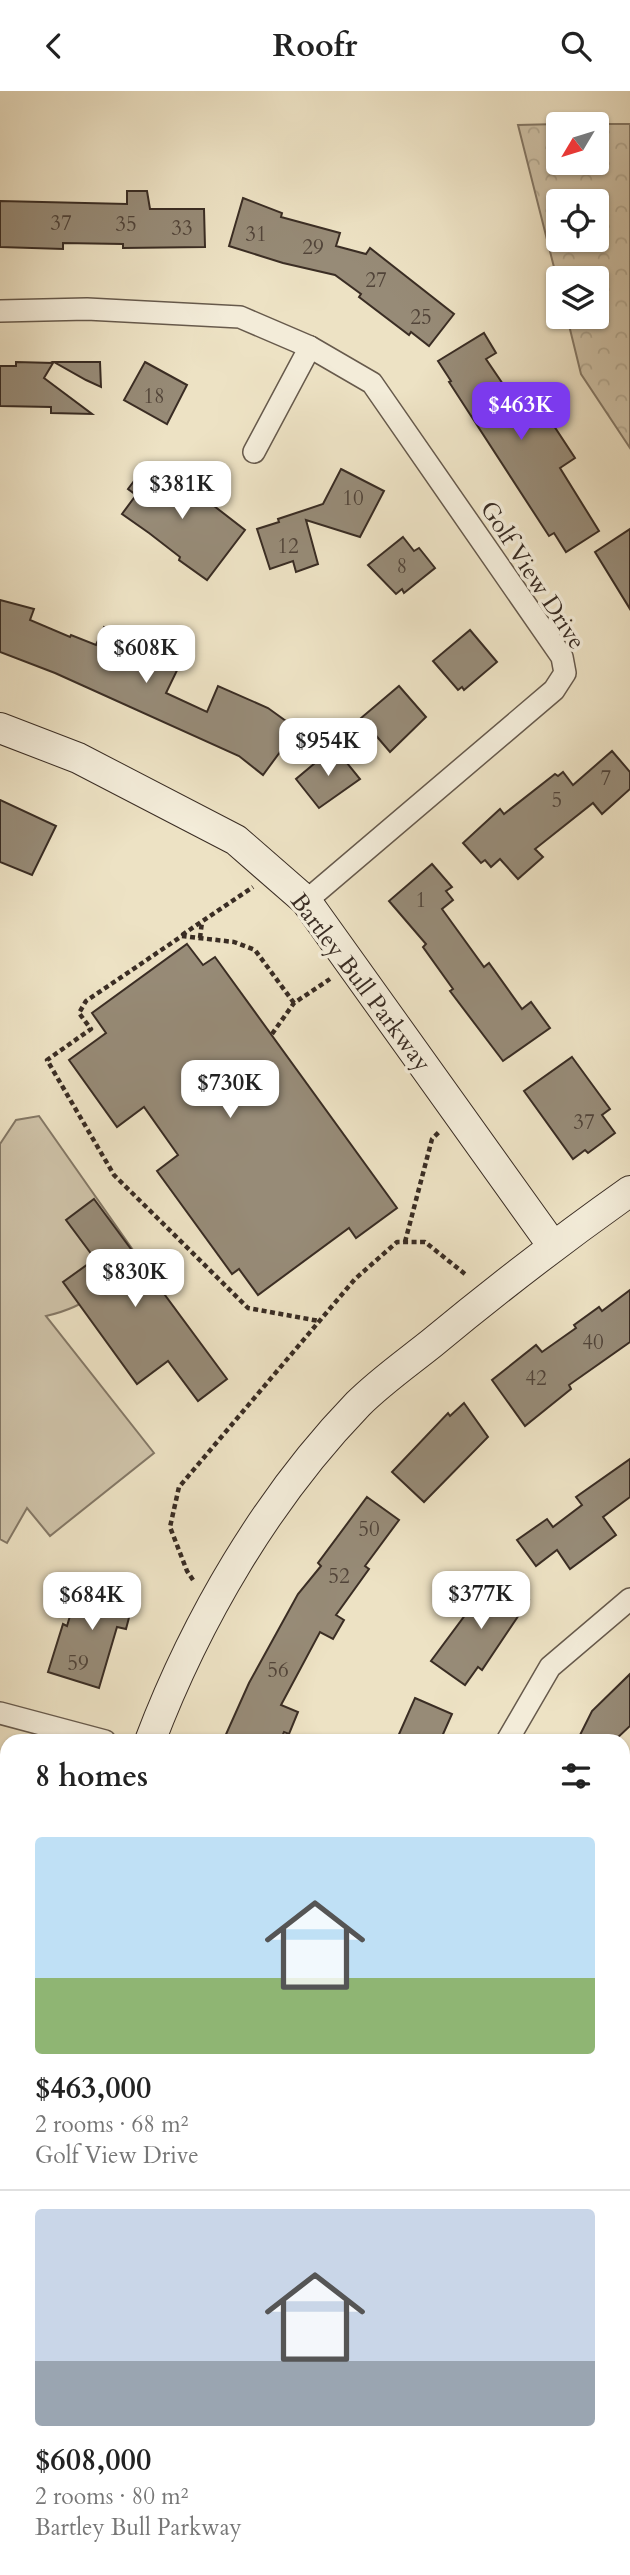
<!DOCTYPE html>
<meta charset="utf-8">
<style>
:root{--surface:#fff;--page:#f2f2f2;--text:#222;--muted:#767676;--line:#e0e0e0;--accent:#7c3aed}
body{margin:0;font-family:Cardo,serif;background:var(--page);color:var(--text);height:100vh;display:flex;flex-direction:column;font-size:26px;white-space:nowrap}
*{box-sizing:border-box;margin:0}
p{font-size:23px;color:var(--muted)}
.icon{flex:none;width:38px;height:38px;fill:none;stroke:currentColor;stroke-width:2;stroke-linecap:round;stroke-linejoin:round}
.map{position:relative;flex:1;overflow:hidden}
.side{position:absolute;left:0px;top:1643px;width:630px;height:842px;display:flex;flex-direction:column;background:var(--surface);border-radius:21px 21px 0 0;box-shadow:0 2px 5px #0004}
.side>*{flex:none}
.needle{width:46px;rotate:232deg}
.buttons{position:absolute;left:546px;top:21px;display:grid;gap:14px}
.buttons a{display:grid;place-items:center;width:63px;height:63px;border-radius:7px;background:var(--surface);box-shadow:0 2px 5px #0004;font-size:35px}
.price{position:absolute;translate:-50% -60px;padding:0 16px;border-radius:14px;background:#fff;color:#222;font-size:23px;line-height:46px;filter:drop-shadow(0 2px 4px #0008)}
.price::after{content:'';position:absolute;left:50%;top:42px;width:21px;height:16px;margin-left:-10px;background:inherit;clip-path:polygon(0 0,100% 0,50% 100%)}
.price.current{background:var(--accent);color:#fff}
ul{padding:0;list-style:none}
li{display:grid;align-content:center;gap:14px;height:371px;padding:0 35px}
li+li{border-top:2px solid var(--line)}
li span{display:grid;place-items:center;height:217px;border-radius:7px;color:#555}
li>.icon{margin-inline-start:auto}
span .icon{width:126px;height:126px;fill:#fffc;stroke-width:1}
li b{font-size:30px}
h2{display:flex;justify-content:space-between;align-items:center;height:84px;padding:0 35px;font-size:30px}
header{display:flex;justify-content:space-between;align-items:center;height:91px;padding:0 35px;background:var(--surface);font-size:32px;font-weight:600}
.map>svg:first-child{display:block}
.grass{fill:#cfc3a9;stroke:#847866;stroke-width:2}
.park{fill:url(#park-crowns);stroke:#847866;stroke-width:2;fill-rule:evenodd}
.building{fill:#978b77;stroke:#3a2d24;stroke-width:2}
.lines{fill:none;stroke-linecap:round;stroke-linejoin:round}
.street-casing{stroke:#675a4c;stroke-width:24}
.secondary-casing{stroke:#3a2d24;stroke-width:32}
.path{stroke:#3a2d24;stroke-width:4.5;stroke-dasharray:5 3.5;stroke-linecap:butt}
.street{stroke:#f3ecd9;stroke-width:21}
.secondary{stroke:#f3ecd9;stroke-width:30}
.labels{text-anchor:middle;stroke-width:7;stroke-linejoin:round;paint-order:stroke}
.number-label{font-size:21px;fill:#514439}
.street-label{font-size:24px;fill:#3a2d24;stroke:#f3ecd9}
</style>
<header><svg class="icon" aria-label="back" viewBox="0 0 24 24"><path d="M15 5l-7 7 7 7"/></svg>Roofr<svg class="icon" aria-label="search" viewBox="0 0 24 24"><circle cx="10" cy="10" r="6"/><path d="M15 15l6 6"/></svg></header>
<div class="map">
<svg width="630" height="2484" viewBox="0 0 630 2484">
<defs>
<pattern id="park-crowns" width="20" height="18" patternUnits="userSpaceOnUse" patternTransform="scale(1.75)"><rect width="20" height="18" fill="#cfc3a9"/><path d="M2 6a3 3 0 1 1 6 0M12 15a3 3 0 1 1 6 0" fill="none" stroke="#b2a891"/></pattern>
</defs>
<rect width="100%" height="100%" fill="#ede2c4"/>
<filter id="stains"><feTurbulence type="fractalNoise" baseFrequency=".00286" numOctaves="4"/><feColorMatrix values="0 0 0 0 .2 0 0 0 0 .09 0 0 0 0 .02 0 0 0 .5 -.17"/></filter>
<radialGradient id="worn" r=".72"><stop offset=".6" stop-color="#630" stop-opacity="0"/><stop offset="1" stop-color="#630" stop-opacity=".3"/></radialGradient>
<path class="grass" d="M39,1025L133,1159C108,1196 90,1215 46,1225L154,1362L50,1445L27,1417L7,1452L0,1448V1053L16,1029Z"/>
<path class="park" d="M558,33V72H597V33H581H630V357L581,283L567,226H597V187H558V192L518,34ZM558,110H597V149H558Z"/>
<g class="building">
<path d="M127,100H147L150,118H204L205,156L123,157V153L63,152V158L0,156V110L127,113Z"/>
<path d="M243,107L282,122L281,126L340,142L336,155L366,163L370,157L454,223L429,255L411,241L409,244L359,206L361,203L335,184L283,172L229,155Z"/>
<path d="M484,242L496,262L486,268L513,308L529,297L575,367L560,377L599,440L566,461L554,442L549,445L449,291L451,290L438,270Z"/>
<path d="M16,271L53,272L44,287L92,323L51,322V316L0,315V275H16Z"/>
<path d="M54,271H100L101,296L86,289Z"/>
<path d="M145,271L187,294L167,333L124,309Z"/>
<path d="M160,373L245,439L207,489L179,469L180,466L149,442L122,423L136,404L128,398L140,382L149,388Z"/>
<path d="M341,378L384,400L360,446L306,429L318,473L296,481L293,470L270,478L257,438L279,431L278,428L323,413Z"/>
<path d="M630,438V518L595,461Z"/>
<path d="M403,446L414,460L419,457L435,477L404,502L402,498L396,503L368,474Z"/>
<path d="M0,509L34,518L30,529L70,546L71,544L96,554L104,536L182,569L166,602L207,621L218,595L268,617L297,638L263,684L239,665L55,582L0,561Z"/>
<path d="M470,539L497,571L464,599L462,596L458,599L433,570Z"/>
<path d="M399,595L426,626L390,661L361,627Z"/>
<path d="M334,656L360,688L319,717L296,688Z"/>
<path d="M612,660L630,681V698L602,723L593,712L535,758L543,766L518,788L500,768L491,776L485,769L481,772L463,752L500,718L504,723L555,683L558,685L563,681L573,694Z"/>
<path d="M0,709L56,735L32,784L0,771Z"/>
<path d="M432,773L452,796L446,800L453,809L442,818L484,876L489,872L522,918L531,911L550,937L503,970L450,900L453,898L423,856L426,853L389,810Z"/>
<path d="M187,853L203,874L215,866L397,1117L356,1147L349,1137L258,1204L239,1178L232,1183L157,1080L178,1064L144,1016L117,1036L69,969L106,942L92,922Z"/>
<path d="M572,966L610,1018L602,1024L615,1042L588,1062L585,1059L573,1068L524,1000Z"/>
<path d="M94,1108L227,1288L198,1310L168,1270L137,1293L63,1191L95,1168L66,1129Z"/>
<path d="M630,1199V1251L569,1294L571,1298L525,1335L492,1289L536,1254L542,1261L576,1237L574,1234L599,1216L602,1220Z"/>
<path d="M464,1312L488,1346L424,1411L392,1381L448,1322L450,1325Z"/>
<path d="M630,1368V1406L603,1426L616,1444L570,1478L557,1459L536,1475L517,1449L547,1428L553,1436L582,1414L576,1406Z"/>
<path d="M367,1406L399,1429L365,1475L369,1478L336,1524L344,1529L333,1548L320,1541L281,1614L298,1621L289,1643L284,1641L280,1650H223L249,1592L298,1503L321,1475L318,1472Z"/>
<path d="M495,1484L529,1509L482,1579L478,1576L465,1594L431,1570Z"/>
<path d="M110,1488L137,1496L126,1538L117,1536L99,1597L48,1581L63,1533L67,1535L80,1491L108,1499Z"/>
<path d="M630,1583V1635L614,1650H577L592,1620Z"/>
<path d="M415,1607L452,1623L440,1650H396Z"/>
</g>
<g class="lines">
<g class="street-casing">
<g id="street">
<path d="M0,220L87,218L240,226L310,256L372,292L562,566L565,582L554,599L306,810"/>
<path d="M254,361L310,256"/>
<path d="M0,1622L105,1650"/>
<path d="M507,1650L550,1576L630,1508"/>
<path d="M623,1821H630"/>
<path d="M623,2191L630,2187"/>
<path d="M478,2478L480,2484"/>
</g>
</g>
<g class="secondary-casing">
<g id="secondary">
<path d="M0,637L78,667L236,749L306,810L553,1155"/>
<path d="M150,1650C196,1529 267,1407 358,1313C380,1291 407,1272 432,1252C496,1199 562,1148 630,1100"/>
<path d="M136,2478L138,2484"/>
</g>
</g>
<g class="path">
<path d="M182,844L253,796"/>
<path d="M200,847L202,831"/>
<path d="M294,912L255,859L234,851L182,845L86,910L79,922L91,938L47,969L114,1084L248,1217L319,1230"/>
<path d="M272,943L294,912L330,888"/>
<path d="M405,1151L432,1048L440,1040"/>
<path d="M193,1489L187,1480L170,1436L179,1396L355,1188L397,1151H425L465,1183"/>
</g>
<use href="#street" class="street"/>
<use href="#secondary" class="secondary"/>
</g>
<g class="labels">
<g class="number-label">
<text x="61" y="139">37</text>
<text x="126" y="140">35</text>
<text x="182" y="144">33</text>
<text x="256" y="150">31</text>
<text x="313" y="163">29</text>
<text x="376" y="196">27</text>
<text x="421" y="233">25</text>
<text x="154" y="312">18</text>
<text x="353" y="414">10</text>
<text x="288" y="462">12</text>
<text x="402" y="482">8</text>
<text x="606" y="694">7</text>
<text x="557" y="716">5</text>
<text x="421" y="816">1</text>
<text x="584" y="1038">37</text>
<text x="593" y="1258">40</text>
<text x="536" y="1294">42</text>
<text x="369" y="1445">50</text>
<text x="339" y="1492">52</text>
<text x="78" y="1579">59</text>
<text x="278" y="1586">56</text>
</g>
<g class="street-label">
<text transform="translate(533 484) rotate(57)" y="8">Golf View Drive</text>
<text transform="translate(361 891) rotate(53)" y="8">Bartley Bull Parkway</text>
</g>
</g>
<rect width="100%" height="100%" filter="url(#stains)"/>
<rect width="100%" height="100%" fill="url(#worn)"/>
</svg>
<div class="buttons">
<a><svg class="needle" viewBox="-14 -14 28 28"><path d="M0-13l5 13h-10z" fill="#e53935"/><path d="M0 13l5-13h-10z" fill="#767676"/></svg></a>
<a><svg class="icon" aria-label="locate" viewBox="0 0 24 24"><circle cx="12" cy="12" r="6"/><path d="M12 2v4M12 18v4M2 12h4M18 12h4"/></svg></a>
<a><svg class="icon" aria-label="layers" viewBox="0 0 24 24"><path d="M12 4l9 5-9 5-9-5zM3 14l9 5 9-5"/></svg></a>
</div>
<b class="price current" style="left:521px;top:351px">$463K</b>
<b class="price" style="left:182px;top:430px">$381K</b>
<b class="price" style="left:146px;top:594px">$608K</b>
<b class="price" style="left:328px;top:687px">$954K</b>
<b class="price" style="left:230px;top:1029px">$730K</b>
<b class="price" style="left:135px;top:1218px">$830K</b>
<b class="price" style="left:481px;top:1540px">$377K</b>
<b class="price" style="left:92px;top:1541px">$684K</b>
<section class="side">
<h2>8 homes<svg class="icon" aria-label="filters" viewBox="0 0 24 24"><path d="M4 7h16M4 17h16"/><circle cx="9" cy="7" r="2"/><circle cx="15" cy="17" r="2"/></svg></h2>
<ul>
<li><span style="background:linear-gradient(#bfe0f5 65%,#8fb573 0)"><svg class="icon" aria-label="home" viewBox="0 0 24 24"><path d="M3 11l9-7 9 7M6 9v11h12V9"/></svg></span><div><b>$463,000</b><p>2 rooms · 68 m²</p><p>Golf View Drive</p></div></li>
<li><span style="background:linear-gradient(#c9d6e8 70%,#9aa5b1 0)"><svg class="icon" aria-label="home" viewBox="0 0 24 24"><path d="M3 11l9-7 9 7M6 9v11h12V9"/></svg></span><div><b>$608,000</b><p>2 rooms · 80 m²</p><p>Bartley Bull Parkway</p></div></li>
</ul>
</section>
</div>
